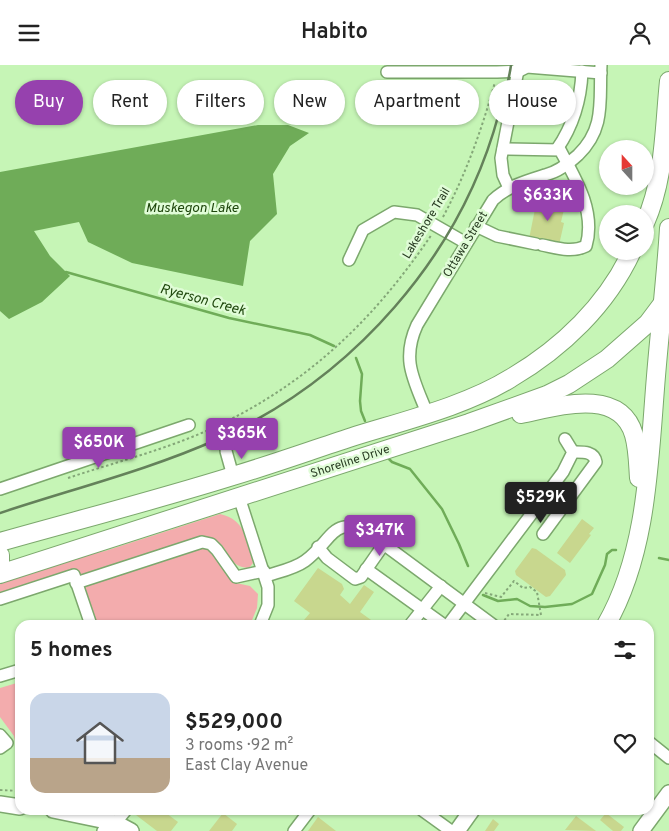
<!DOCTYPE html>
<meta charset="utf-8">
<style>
:root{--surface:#fff;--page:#f6f6f6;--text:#222;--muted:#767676;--accent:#9641ae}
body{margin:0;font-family:Overpass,sans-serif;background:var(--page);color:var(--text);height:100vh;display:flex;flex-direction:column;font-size:19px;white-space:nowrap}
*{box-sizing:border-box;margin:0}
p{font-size:16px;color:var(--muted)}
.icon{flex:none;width:28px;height:28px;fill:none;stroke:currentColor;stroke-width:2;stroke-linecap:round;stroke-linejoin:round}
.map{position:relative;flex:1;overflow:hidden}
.side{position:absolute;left:15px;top:555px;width:639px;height:195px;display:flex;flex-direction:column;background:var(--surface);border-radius:15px;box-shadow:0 1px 4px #0004}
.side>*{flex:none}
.hud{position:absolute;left:15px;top:15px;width:640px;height:45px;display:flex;gap:10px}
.needle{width:32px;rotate:339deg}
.buttons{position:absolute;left:599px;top:75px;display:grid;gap:10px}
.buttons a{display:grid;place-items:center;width:55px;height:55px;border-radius:50%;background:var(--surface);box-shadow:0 1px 4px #0004;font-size:25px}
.price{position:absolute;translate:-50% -42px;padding:0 11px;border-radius:5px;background:var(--accent);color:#fff;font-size:16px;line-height:32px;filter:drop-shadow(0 1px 2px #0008)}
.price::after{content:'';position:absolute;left:50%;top:30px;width:15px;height:11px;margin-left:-8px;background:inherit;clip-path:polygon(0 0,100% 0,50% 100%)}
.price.current{background:#222;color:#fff}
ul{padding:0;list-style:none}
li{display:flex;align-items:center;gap:15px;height:125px;padding:0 15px}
li span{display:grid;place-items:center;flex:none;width:140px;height:100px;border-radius:15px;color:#555}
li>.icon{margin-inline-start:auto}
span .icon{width:60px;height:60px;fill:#fffc;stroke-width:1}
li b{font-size:21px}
h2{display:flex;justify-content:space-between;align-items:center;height:60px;padding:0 15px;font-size:21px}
.tag{padding:0 18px;border-radius:22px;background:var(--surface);box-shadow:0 1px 4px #0004;font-size:18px;line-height:45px}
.tag.current{background:var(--accent);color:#fff}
header{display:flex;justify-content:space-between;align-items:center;height:65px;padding:0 15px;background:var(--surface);font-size:22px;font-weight:600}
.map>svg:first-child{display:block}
.green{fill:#f3acad}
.water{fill:#6fac58}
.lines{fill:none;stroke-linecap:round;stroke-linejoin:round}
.stream{stroke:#6fac58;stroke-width:2.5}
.building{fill:#c8d78e}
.minor-casing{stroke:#7ca86d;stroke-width:14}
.major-casing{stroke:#7ca86d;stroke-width:18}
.highway-casing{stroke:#7ca86d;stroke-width:20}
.path{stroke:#84a778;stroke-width:2;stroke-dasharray:2.5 2.5;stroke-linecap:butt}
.minor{stroke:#fff;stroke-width:11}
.major{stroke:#fff;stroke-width:15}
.highway{stroke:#fff;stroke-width:18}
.rail{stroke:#64815a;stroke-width:2.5}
.labels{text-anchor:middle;stroke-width:5;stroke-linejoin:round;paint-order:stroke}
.street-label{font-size:12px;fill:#283b22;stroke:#e0fcd7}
.water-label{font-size:14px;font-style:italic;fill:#1f470d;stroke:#e0fcd7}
</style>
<header><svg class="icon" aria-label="menu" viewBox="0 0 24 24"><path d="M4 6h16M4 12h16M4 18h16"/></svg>Habito<svg class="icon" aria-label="person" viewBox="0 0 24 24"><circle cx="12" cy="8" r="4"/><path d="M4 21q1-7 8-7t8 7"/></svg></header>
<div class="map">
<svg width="669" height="766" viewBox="0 0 669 766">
<rect width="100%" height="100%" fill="#c6f5b6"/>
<g class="green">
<path d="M220,449C245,454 248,476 253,498L249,503C225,502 231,481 213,474C210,472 204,473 201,473L80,513L76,504L0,529V514L51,498L105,486Z"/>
<path d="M203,483L213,486L236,518L250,521L258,529L257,543L250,560H95L82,521Z"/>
<path d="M20,617V673L18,690L14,671L0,652V623Z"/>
</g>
<path class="water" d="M258,60H288L309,68L290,81L273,109L277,149L250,176L243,221L132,198L88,177L79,157L34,166L50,191L70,211L42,237L9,254L0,246V107Z"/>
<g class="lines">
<g class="stream">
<path d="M66,207L229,253L310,270L334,281"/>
<path d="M356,293L362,309L360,336L361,346L365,356"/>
<path d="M388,393L392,397L410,404L442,444L459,479L468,501"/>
<path d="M659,493L669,495"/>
<path d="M483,530L498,536L517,534L530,541L545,542L572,539L592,529L605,500L607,489L612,485H616"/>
</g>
</g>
<g class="building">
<path d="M537,134L565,140L561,157L564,158L559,180L529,174Z"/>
<path d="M582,454L594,463L589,469L591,470L570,498L557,488Z"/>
<path d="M532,483L536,484L565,505L566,510L550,531L546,532L516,510L515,506Z"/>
<path d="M318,503L342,519L344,524L340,530L350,539L364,520L374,527L360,547L378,560H310L304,555L310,548L294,536Z"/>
<path d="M140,745H162L178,757L171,766H157L136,750Z"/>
<path d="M223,748L237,759L232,766H209Z"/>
<path d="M606,748L624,762L621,766H613L600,755Z"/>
<path d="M576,751L596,766L565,765Z"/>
<path d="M318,752L336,766H308Z"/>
<path d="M493,754L499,759L494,766H485Z"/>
</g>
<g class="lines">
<g class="minor-casing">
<g id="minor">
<path d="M387,7H497L519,6L527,2L601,8"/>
<path d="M503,84L560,85C576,114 596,147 586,181C572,188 557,183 542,180"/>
<path d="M557,84C573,61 581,35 582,6"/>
<path d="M509,123L503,110L501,93L519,0"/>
<path d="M476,161L497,171L536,179"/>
<path d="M349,195L363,165L394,147L417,150L466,178"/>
<path d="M427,348C414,315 401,295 417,260L493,135C508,121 526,116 545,110C558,107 568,99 578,90C606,63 599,35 601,0"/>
<path d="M226,386L233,411"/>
<path d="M0,424L189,360"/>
<path d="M239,432L268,522V540L260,560"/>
<path d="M543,469L596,397C594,386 583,387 573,387"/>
<path d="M318,482L327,493L355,514L361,512L384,479"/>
<path d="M366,504L444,560"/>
<path d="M266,511C278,507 294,504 305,496C334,475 332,446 374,472L493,560"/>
<path d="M76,518L202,477L211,479L217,485L236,512L264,506"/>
<path d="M0,534L74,510L91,560"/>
<path d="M410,560L441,521"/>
<path d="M448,560L563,407L573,387L565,374"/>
<path d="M0,611L20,605"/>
<path d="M0,670L7,678L0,683"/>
<path d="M649,677L669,693"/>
<path d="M422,745L451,766"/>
<path d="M103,766L112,762L126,745"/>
<path d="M294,766L310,745"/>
</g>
</g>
<g class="major-casing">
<g id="major">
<path d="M0,739L20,742"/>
<path d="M53,745L116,758L131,766"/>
<path d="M457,766L472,745"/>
<path d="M641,766L669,728"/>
</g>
</g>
<g class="highway-casing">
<g id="highway">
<path d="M645,158C665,113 664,64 669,16"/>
<path d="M521,349C556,342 620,321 634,370C638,384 638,399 639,413"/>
<path d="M0,477C78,455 156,435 233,411C273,399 312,385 352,372C403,356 466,341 511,313C562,283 607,240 632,186"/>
<path d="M0,490V497"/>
<path d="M0,509L469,358L547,330L569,319L607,294L648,258L669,230"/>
<path d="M606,560C648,487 649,394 656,311C660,262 666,213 669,163"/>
</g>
</g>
<g class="path">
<path d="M443,152C466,109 482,64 495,17"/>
<path d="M68,413C113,398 160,386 204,367C303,323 372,258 432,169"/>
<path d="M485,528L501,532L514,516L523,523L530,522L537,527L541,550L509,549L504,556"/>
<path d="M0,725L20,726"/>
</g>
<use href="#minor" class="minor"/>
<use href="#major" class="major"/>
<use href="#highway" class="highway"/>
<path class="rail" d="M0,448C72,424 149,405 218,374C353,313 461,191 499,48C504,32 509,16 511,0"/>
</g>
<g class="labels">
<g class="street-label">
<text transform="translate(426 158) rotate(-59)" y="4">Lakeshore Trail</text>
<text transform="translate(465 179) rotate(-59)" y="4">Ottawa Street</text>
<text transform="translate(350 396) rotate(-18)" y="4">Shoreline Drive</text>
</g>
<g class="water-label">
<text x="192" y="147">Muskegon Lake</text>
<text transform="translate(203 234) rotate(15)" y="5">Ryerson Creek</text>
</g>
</g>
</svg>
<div class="buttons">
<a><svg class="needle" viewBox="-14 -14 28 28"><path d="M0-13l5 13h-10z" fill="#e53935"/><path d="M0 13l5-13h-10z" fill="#767676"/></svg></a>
<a><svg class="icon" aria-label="layers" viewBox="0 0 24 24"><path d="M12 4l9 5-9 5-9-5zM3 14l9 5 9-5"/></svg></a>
</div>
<b class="price" style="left:548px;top:157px">$633K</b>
<b class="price" style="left:242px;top:395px">$365K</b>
<b class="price" style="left:99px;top:404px">$650K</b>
<b class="price current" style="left:541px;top:459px">$529K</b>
<b class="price" style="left:380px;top:492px">$347K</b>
<div class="hud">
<a class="tag current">Buy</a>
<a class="tag">Rent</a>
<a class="tag">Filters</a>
<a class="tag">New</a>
<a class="tag">Apartment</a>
<a class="tag">House</a>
</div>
<section class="side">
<h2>5 homes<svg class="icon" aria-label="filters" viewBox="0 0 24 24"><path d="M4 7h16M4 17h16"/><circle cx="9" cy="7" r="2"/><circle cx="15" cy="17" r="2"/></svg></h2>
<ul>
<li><span style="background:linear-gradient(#c9d6e8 65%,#b9a48a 0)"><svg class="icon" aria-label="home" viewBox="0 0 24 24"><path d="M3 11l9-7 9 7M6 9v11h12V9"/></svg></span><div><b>$529,000</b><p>3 rooms · 92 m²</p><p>East Clay Avenue</p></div><svg class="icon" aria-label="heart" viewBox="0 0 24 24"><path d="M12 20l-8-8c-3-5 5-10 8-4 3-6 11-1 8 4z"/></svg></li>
</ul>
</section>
</div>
